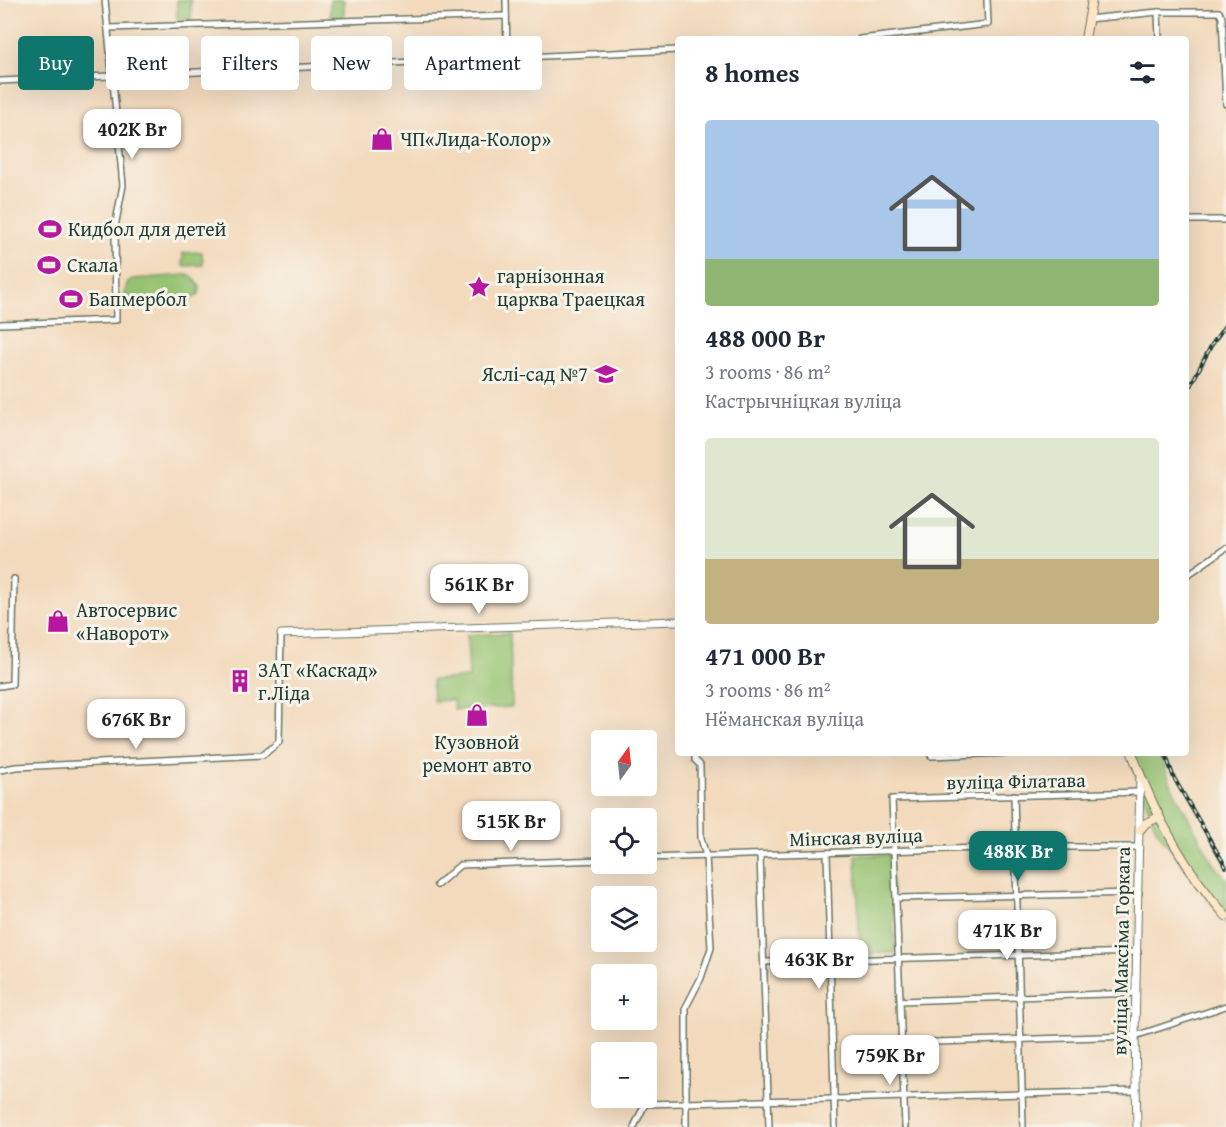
<!DOCTYPE html>
<meta charset="utf-8">
<style>
:root{--surface:#fff;--page:#f2f2f3;--text:#1f2937;--muted:#747a83;--accent:#0f766e}
body{margin:0;font-family:"Gentium Book Plus",serif;background:var(--page);color:var(--text);height:100vh;display:flex;flex-direction:column;font-size:22px;white-space:nowrap}
*{box-sizing:border-box;margin:0}
p{font-size:20px;color:var(--muted)}
.icon{flex:none;width:33px;height:33px;fill:none;stroke:currentColor;stroke-width:2;stroke-linecap:round;stroke-linejoin:round}
.map{position:relative;flex:1;overflow:hidden}
.side{position:absolute;left:675px;top:36px;width:514px;height:720px;display:flex;flex-direction:column;background:var(--surface);border-radius:6px;box-shadow:0 6px 24px #0002}
.side>*{flex:none}
.guide{position:absolute;left:18px;top:36px;width:567px;height:54px;display:flex;gap:12px}
.needle{width:39px;rotate:15deg}
.controls{position:absolute;left:591px;top:730px;display:grid;gap:12px}
.controls a{display:grid;place-items:center;width:66px;height:66px;border-radius:6px;background:var(--surface);box-shadow:0 6px 24px #0002;font-size:30px}
.price{position:absolute;translate:-50% -51px;padding:0 14px;border-radius:12px;background:#fff;color:#222;font-size:20px;line-height:39px;filter:drop-shadow(0 2px 3px #0008)}
.price::after{content:'';position:absolute;left:50%;top:36px;width:18px;height:14px;margin-left:-9px;background:inherit;clip-path:polygon(0 0,100% 0,50% 100%)}
.price.selected{background:var(--accent);color:#fff}
ul{padding:0;list-style:none}
li{display:grid;align-content:center;gap:12px;height:318px;padding:0 30px}
li span{display:grid;place-items:center;height:186px;border-radius:6px;color:#555}
li>.icon{margin-inline-start:auto}
span .icon{width:108px;height:108px;fill:#fffc;stroke-width:1}
li b{font-size:26px}
h2{display:flex;justify-content:space-between;align-items:center;height:72px;padding:0 30px;font-size:26px}
.tag{padding:0 21px;border-radius:6px;background:var(--surface);box-shadow:0 6px 24px #0002;font-size:21px;line-height:54px}
.tag.selected{background:var(--accent);color:#fff}
.map>svg:first-child{display:block}
.green{fill:#95c271;stroke:#5a8052;stroke-width:1.5}
.lines{fill:none;stroke-linecap:round;stroke-linejoin:round}
.minor-casing{stroke:#697464;stroke-width:8}
.tertiary-casing{stroke:#697464;stroke-width:9}
.secondary-casing{stroke:#697464;stroke-width:10}
.minor{stroke:#fff;stroke-width:5}
.tertiary{stroke:#fff;stroke-width:7}
.secondary{stroke:#fde5c5;stroke-width:8}
.rail-casing{stroke:#1f3d34;stroke-width:4}
.rail{stroke:#f7f3e8;stroke-width:1.5;stroke-dasharray:4.5;stroke-linecap:butt}
.labels{text-anchor:middle;stroke-width:6;stroke-linejoin:round;paint-order:stroke}
.poi-label{font-size:20px;fill:#1f3d34;stroke:#f7f3e8;text-anchor:start}
.street-label{font-size:20px;fill:#1f3d34;stroke:#f7f3e8}
</style>
<div class="map">
<svg width="1226" height="1127" viewBox="0 0 1226 1127">
<rect width="100%" height="100%" fill="#f7f3e8"/>
<filter id="ink" filterUnits="userSpaceOnUse"><feTurbulence type="fractalNoise" baseFrequency=".0167" numOctaves="2"/><feDisplacementMap in="SourceGraphic" scale="12" xChannelSelector="R" yChannelSelector="G"/><feConvolveMatrix kernelMatrix="1 2 1 2 8 2 1 2 1" color-interpolation-filters="sRGB"/></filter>
<filter id="wash" filterUnits="userSpaceOnUse"><feTurbulence type="fractalNoise" baseFrequency=".008" numOctaves="4" result="noise"/><feDisplacementMap in="SourceGraphic" scale="24" xChannelSelector="R" yChannelSelector="G"/><feGaussianBlur stdDeviation="1.35" result="paint"/><feColorMatrix in="noise" values="0 0 0 0 0 0 0 0 0 0 0 0 0 0 0 0 0 1.4 0 .05"/><feComposite in="paint" operator="in"/></filter>
<g filter="url(#wash)">
<rect width="100%" height="100%" fill="#f3dabd"/>
<g class="green">
<rect x="177" y="0" width="14" height="20"/>
<rect x="330" y="0" width="14" height="17"/>
<path d="M202,252L203,265L183,266V253Z"/>
<path d="M187,275L193,277L200,287L199,294L189,300L134,304L124,293L128,282L133,279Z"/>
<path d="M510,633L512,707L454,710L453,700L433,701L432,680L469,678L467,635Z"/>
<path d="M1128,753H1160L1172,787L1213,863L1226,879V923L1156,829Z"/>
<path d="M856,855H890L895,953L860,954Z"/>
</g>
</g>
<g filter="url(#ink)">
<g class="lines">
<g class="minor-casing">
<g id="minor">
<path d="M506,0L507,56"/>
<path d="M1158,12L1159,39"/>
<path d="M1088,19L1158,12H1219L1222,17L1226,104"/>
<path d="M108,28L506,16"/>
<path d="M860,39L988,24L987,0"/>
<path d="M0,81L678,50"/>
<path d="M1186,220H1226"/>
<path d="M0,324L116,320L115,227L123,185L105,0"/>
<path d="M1186,576L1226,548"/>
<path d="M0,686L12,684L14,579"/>
<path d="M931,756L1006,753"/>
<path d="M0,770L16,767L263,755L279,742L281,634"/>
<path d="M1014,795L1023,1127"/>
<path d="M827,853L835,1127"/>
<path d="M760,855L769,1127"/>
<path d="M646,858L1017,847H1139"/>
<path d="M437,885L460,865L602,860"/>
<path d="M898,898L1139,893"/>
<path d="M765,962L1138,952"/>
<path d="M900,1001L1136,993"/>
<path d="M902,1043L1135,1036L1226,1006"/>
<path d="M634,1127L645,1104L1136,1091"/>
<path d="M686,1127V1007L701,978L711,948L706,856L701,838L700,765L695,760V753"/>
<path d="M905,1127L892,799L1140,792"/>
</g>
</g>
<g class="tertiary-casing">
<g id="tertiary">
<path d="M281,634L678,621"/>
<path d="M1137,1127L1135,1036L1140,776"/>
</g>
</g>
<g class="secondary-casing">
<g id="secondary">
<path d="M1085,39L1092,0"/>
<path d="M1132,753C1154,813 1183,868 1226,916"/>
<path d="M1140,830L1146,823L1159,817"/>
</g>
</g>
<use href="#minor" class="minor"/>
<use href="#tertiary" class="tertiary"/>
<use href="#secondary" class="secondary"/>
<g class="rail-casing">
<g id="rail">
<path d="M1186,394L1211,346L1226,324"/>
<path d="M1165,753L1174,778L1226,867"/>
</g>
</g>
<use href="#rail" class="rail"/>
</g>
</g>
<defs>
<g id="shop-bare" transform="scale(1.8)"><path d="M-5-2.5h2.3a2.7 3.5 0 0 1 5.4 0H5L5.5 6h-11ZM-1.5-2.5h3a1.5 2.3 0 0 0-3 0Z" fill="#b5179e" stroke="#f7f3e8" stroke-width="2.5" paint-order="stroke"/></g>
<g id="stadium-bare" transform="scale(1.8)"><path d="M0-5a6.5 5 0 1 0 0 10a6.5 5 0 1 0 0-10ZM-3.5-1.8h7v3.6h-7Z" fill="#b5179e" stroke="#f7f3e8" stroke-width="2.5" paint-order="stroke"/></g>
<g id="sight-bare" transform="scale(1.8)"><path d="M0-6L1.8-2.2L6-1.7L2.9 1.2L3.7 5.4L0 3.3L-3.7 5.4L-2.9 1.2L-6-1.7L-1.8-2.2Z" fill="#b5179e" stroke="#f7f3e8" stroke-width="2.5" paint-order="stroke"/></g>
<g id="school-bare" transform="scale(1.8)"><path d="M0-5L7-2L0 1L-7-2ZM-4 1L0 2.5L4 1V4Q0 6-4 4Z" fill="#b5179e" stroke="#f7f3e8" stroke-width="2.5" paint-order="stroke"/></g>
<g id="building-bare" transform="scale(1.8)"><path d="M-4-6H4V6H1V3H-1V6H-4ZM-2.5-4.3h1.7v1.8h-1.7ZM.8-4.3h1.7v1.8H.8ZM-2.5-1h1.7V.8h-1.7ZM.8-1h1.7V.8H.8Z" fill="#b5179e" stroke="#f7f3e8" stroke-width="2.5" paint-order="stroke"/></g>
</defs>
<g fill-rule="evenodd">
<use href="#shop-bare" x="382" y="139"/>
<use href="#stadium-bare" x="50" y="229"/>
<use href="#stadium-bare" x="49" y="265"/>
<use href="#sight-bare" x="479" y="287"/>
<use href="#stadium-bare" x="71" y="299"/>
<use href="#school-bare" x="606" y="374"/>
<use href="#shop-bare" x="58" y="621"/>
<use href="#building-bare" x="240" y="681"/>
<use href="#shop-bare" x="477" y="715"/>
</g>
<g class="labels">
<g class="poi-label">
<text x="400" y="146">ЧП«Лида-Колор»</text>
<text x="68" y="236">Кидбол для детей</text>
<text x="67" y="272">Скала</text>
<text x="497" y="283">гарнізонная<tspan x="497" dy="23">царква Траецкая</tspan></text>
<text x="89" y="306">Бапмербол</text>
<text x="588" y="381" text-anchor="end">Яслі-сад №7</text>
<text x="76" y="617">Автосервис<tspan x="76" dy="23">«Наворот»</tspan></text>
<text x="258" y="677">ЗАТ «Каскад»<tspan x="258" dy="23">г.Ліда</tspan></text>
<text x="477" y="749" text-anchor="middle">Кузовной<tspan x="477" dy="23">ремонт авто</tspan></text>
</g>
<g class="street-label">
<text transform="translate(1016 781) rotate(-1)" y="7">вуліца Філатава</text>
<text transform="translate(856 837) rotate(-2)" y="7">Мінская вуліца</text>
<text transform="translate(1121 951) rotate(-89)" y="7">вуліца Максіма Горкага</text>
</g>
</g>
</svg>
<div class="controls">
<a><svg class="needle" viewBox="-14 -14 28 28"><path d="M0-13l5 13h-10z" fill="#e53935"/><path d="M0 13l5-13h-10z" fill="#747a83"/></svg></a>
<a><svg class="icon" aria-label="locate" viewBox="0 0 24 24"><circle cx="12" cy="12" r="6"/><path d="M12 2v4M12 18v4M2 12h4M18 12h4"/></svg></a>
<a><svg class="icon" aria-label="layers" viewBox="0 0 24 24"><path d="M12 4l9 5-9 5-9-5zM3 14l9 5 9-5"/></svg></a>
<a>+</a>
<a>−</a>
</div>
<b class="price" style="left:132px;top:160px">402K Br</b>
<b class="price" style="left:479px;top:615px">561K Br</b>
<b class="price" style="left:136px;top:750px">676K Br</b>
<b class="price" style="left:511px;top:852px">515K Br</b>
<b class="price selected" style="left:1018px;top:882px">488K Br</b>
<b class="price" style="left:1007px;top:961px">471K Br</b>
<b class="price" style="left:819px;top:990px">463K Br</b>
<b class="price" style="left:890px;top:1086px">759K Br</b>
<div class="guide">
<a class="tag selected">Buy</a>
<a class="tag">Rent</a>
<a class="tag">Filters</a>
<a class="tag">New</a>
<a class="tag">Apartment</a>
</div>
<section class="side">
<h2>8 homes<svg class="icon" aria-label="filters" viewBox="0 0 24 24"><path d="M4 7h16M4 17h16"/><circle cx="9" cy="7" r="2"/><circle cx="15" cy="17" r="2"/></svg></h2>
<ul>
<li><span style="background:linear-gradient(#a9c7e8 75%,#8fb573 0)"><svg class="icon" aria-label="home" viewBox="0 0 24 24"><path d="M3 11l9-7 9 7M6 9v11h12V9"/></svg></span><div><b>488 000 Br</b><p>3 rooms · 86 m²</p><p>Кастрычніцкая вуліца</p></div></li>
<li><span style="background:linear-gradient(#dfe7d0 65%,#c2b280 0)"><svg class="icon" aria-label="home" viewBox="0 0 24 24"><path d="M3 11l9-7 9 7M6 9v11h12V9"/></svg></span><div><b>471 000 Br</b><p>3 rooms · 86 m²</p><p>Нёманская вуліца</p></div></li>
</ul>
</section>
</div>
